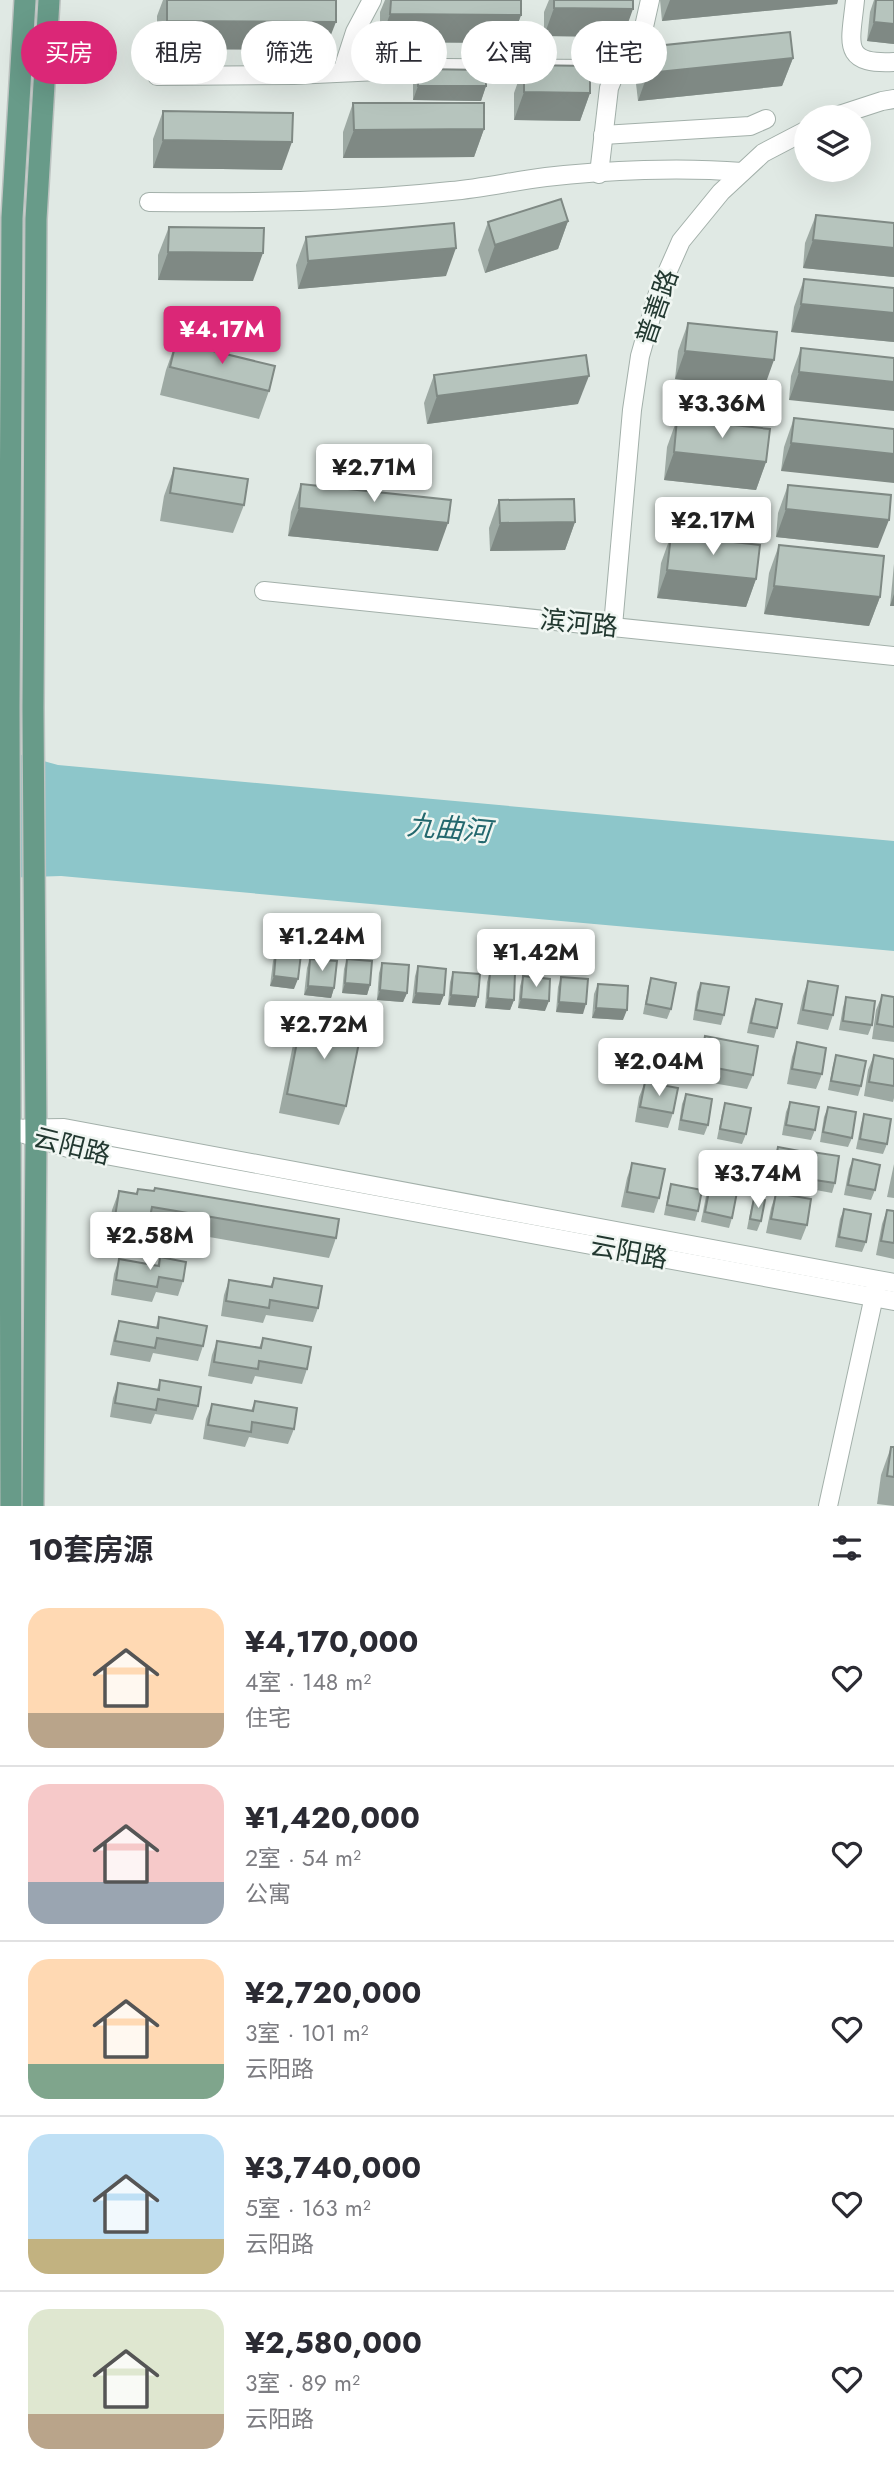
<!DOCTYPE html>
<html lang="zh">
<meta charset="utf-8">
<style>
:root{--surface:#fff;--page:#f7f7f7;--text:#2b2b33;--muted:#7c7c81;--line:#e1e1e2;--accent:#db2777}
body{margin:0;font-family:Jost,"Noto Sans SC",sans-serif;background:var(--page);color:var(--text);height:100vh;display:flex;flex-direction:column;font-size:26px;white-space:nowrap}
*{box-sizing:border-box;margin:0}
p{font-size:23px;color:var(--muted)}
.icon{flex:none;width:38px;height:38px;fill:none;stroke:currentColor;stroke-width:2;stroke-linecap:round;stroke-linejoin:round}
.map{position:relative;height:1506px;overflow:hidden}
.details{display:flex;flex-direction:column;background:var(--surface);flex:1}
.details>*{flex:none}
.guide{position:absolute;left:21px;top:21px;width:852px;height:63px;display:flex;gap:14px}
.fabs{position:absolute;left:794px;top:105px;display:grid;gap:14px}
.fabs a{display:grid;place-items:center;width:77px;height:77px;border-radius:50%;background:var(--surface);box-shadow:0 7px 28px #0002;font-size:35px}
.price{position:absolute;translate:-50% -60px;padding:0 16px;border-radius:7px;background:#fff;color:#222;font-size:23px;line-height:46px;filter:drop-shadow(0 2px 4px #0008)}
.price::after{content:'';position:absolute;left:50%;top:42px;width:21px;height:16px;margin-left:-10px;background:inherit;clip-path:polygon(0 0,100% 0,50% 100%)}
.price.on{background:var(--accent);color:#fff}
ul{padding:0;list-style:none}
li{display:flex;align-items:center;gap:21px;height:175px;padding:0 28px}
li+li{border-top:2px solid var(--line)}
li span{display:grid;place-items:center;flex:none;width:196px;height:140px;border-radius:21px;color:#555}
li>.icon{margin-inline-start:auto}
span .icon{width:84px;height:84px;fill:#fffc;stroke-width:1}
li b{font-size:30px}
h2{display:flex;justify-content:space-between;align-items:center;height:84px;padding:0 28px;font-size:30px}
.chip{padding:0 24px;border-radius:32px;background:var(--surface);box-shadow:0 7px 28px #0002;font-size:24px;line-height:63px}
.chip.on{background:var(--accent);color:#fff}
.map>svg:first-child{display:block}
.water{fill:#8dc6ca}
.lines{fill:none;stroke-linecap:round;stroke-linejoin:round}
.minor-casing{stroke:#a3b0aa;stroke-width:20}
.major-casing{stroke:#bdc3c1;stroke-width:24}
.minor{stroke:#fff;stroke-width:18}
.major{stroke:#689b89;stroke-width:21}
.wall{fill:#9da9a3}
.shaded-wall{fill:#7f8984}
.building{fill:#b6c4bd;stroke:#7f8984;stroke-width:2}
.labels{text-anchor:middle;stroke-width:5;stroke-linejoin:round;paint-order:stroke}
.street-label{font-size:26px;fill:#223830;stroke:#f0f6f2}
.water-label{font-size:28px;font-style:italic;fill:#23686e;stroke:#f0f6f2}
</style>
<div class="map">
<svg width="894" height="1506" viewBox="0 0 894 1506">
<rect width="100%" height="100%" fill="#e0e9e4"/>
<path class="water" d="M0,749L58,765L894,841V951L61,876L0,878Z"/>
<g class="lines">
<g class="minor-casing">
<g id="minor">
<path d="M855,0C851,42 840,65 894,62"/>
<path d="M342,72L355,32L372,0"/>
<path d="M157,76L294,75L442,68L600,69L615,73"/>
<path d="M833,117L882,101L894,99"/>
<path d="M603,135L750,126L766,119"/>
<path d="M599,174L609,88L615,73L641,40L650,0"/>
<path d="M149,202C250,203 351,202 451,191C483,188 514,181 546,177C607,170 681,167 742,172"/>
<path d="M264,591L894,656"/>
<path d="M613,626L632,410L640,356L658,293L681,241L721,192L763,153L807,130"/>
<path d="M0,1129L64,1128L894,1283"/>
<path d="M24,1134L68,1148L894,1301"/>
<path d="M828,1506L876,1287"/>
</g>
</g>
<g class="major-casing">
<g id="major">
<path d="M11,1506L9,707L12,218L25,0"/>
<path d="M33,1506L36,1138L33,708L36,219L49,0"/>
</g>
</g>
<use href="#minor" class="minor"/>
<use href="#major" class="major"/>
</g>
<g class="wall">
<path d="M163,0H336L325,50L157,49V16Z"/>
<path d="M385,0H521V15L511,43L380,42V12Z"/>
<path d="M549,0H633L623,37L544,36V12Z"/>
<path d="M660,0H838L837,4L662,21Z"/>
<path d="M874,0H894V44L867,41L870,12Z"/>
<path d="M646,47L793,58L782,86L638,101L635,75Z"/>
<path d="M524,65L590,93L580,121L514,120V93Z"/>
<path d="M418,69L486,86L481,101L413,100V84Z"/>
<path d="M353,103L484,129L474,157L343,158V132Z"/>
<path d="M163,111L282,170L153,168V139Z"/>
<path d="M816,215L894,223V277L803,268L805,243Z"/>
<path d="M568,221L558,249L485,273L478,250L488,222Z"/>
<path d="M169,227L253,281L158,280V255Z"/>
<path d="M306,237L446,276L298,289L296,265Z"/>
<path d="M804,279L894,288V342L791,332L794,307Z"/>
<path d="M688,323L764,388L675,379L678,351Z"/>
<path d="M176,342L269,391L259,419L160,395L166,370Z"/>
<path d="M801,348L894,358L789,400L791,376Z"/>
<path d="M434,375L578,404L427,424L424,403Z"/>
<path d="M794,418L894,429L781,471L784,447Z"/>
<path d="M677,419L766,462L756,490L664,480L667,447Z"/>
<path d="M174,468L244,505L233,533L160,521L164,496Z"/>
<path d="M301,484L438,551L288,536L291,512Z"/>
<path d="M788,485L878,548L776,537L778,513Z"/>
<path d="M499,500L575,522L565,550L490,551L489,528Z"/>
<path d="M671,535L756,579L746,607L657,598L661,563Z"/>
<path d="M779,545L880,597L869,626L764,614L769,573Z"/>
<path d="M894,564V606H890Z"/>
<path d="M276,951L294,989L270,986L273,961Z"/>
<path d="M310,959L334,988L331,998L304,995L307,968Z"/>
<path d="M347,959L370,985L367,995L342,993L344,969Z"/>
<path d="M382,963L407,993L403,1002L377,1000L379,973Z"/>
<path d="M418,966L444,995L440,1005L412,1003L415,976Z"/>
<path d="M453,972L478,997L475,1007L448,1005L450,982Z"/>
<path d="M490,972L514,1000L510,1010L485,1008L487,982Z"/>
<path d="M523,976L545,1011L518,1008L520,986Z"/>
<path d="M561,977L583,1014L556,1012L558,987Z"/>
<path d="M651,978L671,1009L667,1019L643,1014L648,988Z"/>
<path d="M808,981L833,1015L828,1030L797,1024L803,996Z"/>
<path d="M701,983L724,1015L721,1025L693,1020L697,992Z"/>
<path d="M598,984L623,1020L592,1018L594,994Z"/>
<path d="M882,995L894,997V1042L872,1039L876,1010Z"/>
<path d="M846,997L872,1025L868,1035L839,1030L843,1007Z"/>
<path d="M756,999L777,1028L774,1038L747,1033L752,1009Z"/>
<path d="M302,1016L346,1106L339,1125L279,1113L295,1035Z"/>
<path d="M705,1036L753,1075L747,1089L695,1080L700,1051Z"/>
<path d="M797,1042L822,1074L816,1089L787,1084L792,1057Z"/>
<path d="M836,1055L861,1086L858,1096L828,1090L833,1065Z"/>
<path d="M874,1055L894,1059V1098L893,1102L864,1096L868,1070Z"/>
<path d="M645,1082L673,1113L668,1128L635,1122L639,1097Z"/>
<path d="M686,1094L708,1125L704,1135L678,1130L682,1104Z"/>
<path d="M790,1102L815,1130L811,1140L782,1135L786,1112Z"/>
<path d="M725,1103L746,1134L742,1144L717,1139L722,1113Z"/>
<path d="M828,1107L852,1138L848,1147L820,1142L824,1117Z"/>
<path d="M864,1114L887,1144L883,1154L856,1149L861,1124Z"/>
<path d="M778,1147L801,1177L797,1186L770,1182L774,1157Z"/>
<path d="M812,1152L835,1183L832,1193L805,1188L809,1162Z"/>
<path d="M853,1159L875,1190L871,1200L844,1195L849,1169Z"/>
<path d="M632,1163L659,1198L654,1213L621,1207L627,1178Z"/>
<path d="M894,1164V1198L887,1197Z"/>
<path d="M671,1184L698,1211L695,1221L664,1215L668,1194Z"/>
<path d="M710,1186L732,1218L729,1228L701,1222L706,1196Z"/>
<path d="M155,1188L336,1238L329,1258L147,1226L143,1237L138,1236L137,1239L108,1237L112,1210L119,1191L136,1193L138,1189L154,1191Z"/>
<path d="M776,1193L807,1225L801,1240L766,1233L771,1208Z"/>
<path d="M754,1198L761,1221L757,1231L747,1229L751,1208Z"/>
<path d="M844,1209L866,1242L862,1252L835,1247L840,1219Z"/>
<path d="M887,1210L894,1211V1259L876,1255L882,1224Z"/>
<path d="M160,1257L183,1281L178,1296L156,1292L152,1302L111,1295L114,1274L119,1259L157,1266Z"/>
<path d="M274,1278L318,1308L313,1322L266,1315L263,1323L221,1316L224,1295L229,1280L270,1287Z"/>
<path d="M159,1317L203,1346L198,1361L153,1353L150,1362L110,1355L114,1336L119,1321L156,1327Z"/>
<path d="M263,1338L307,1369L302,1384L255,1376L252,1384L208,1376L212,1355L217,1341L259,1348Z"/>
<path d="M160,1380L198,1406L193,1420L155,1414L151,1424L110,1417L113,1398L118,1383L157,1389Z"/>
<path d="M255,1401L294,1429L288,1444L249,1437L245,1447L203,1439L206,1419L212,1404L251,1411Z"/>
<path d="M891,1447H894V1506L877,1504L881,1475Z"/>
</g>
<g class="shaded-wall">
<path d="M670,0H838L837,4L662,21Z"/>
<path d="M554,8L633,9L623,37L544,36Z"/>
<path d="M390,14L521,15L511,43L380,42Z"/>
<path d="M167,21L336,22L325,50L157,49Z"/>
<path d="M874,22L894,24V44L867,41Z"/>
<path d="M793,58L782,86L638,101L648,73Z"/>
<path d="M418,86H486L481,101L413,100Z"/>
<path d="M524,92L590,93L580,121L514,120Z"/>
<path d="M484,129L474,157L343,158L354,130Z"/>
<path d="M163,140L292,142L282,170L153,168Z"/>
<path d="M568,221L558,249L485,273L495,245Z"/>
<path d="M813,240L894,248V277L803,268Z"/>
<path d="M456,248L446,276L298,289L308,261Z"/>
<path d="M168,252L263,253L253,281L158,280Z"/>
<path d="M801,304L894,313V342L791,332Z"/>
<path d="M685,351L774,360L764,388L675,379Z"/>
<path d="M799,372L894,382V411L789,400Z"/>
<path d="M589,376L578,404L427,424L437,396Z"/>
<path d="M791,443L894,454V483L781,471Z"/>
<path d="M674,452L766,462L756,490L664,480Z"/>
<path d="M299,508L448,523L438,551L288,536Z"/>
<path d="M786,509L889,520L878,548L776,537Z"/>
<path d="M575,522L565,550L490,551L500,523Z"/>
<path d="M667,570L756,579L746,607L657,598Z"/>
<path d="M774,586L880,597L869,626L764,614Z"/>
<path d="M894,594V606H890Z"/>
<path d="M274,976L298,979L294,989L270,986Z"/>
<path d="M345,983L370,985L367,995L342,993Z"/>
<path d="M308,986L334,988L331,998L304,995Z"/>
<path d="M380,990L407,993L403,1002L377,1000Z"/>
<path d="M416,993L444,995L440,1005L412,1003Z"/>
<path d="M451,995L478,997L475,1007L448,1005Z"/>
<path d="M488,998L514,1000L510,1010L485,1008Z"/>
<path d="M521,999L549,1001L545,1011L518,1008Z"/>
<path d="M559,1002L586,1004L583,1014L556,1012Z"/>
<path d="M596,1008L627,1010L623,1020L592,1018Z"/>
<path d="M115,1217L144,1220L137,1239L108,1237Z"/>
</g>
<g class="building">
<path d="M167,0H336V22L167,21Z"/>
<path d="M391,0H521V15L390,14Z"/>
<path d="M554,0H633V9L554,8Z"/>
<path d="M876,0H894V24L874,22Z"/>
<path d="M790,32L793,58L648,73L646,47Z"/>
<path d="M524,65L590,66V93L524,92Z"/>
<path d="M418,69L486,70V86H418Z"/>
<path d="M353,103H484V129L354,130Z"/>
<path d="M163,111L293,113L292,142L163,140Z"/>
<path d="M561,199L568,221L495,245L488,222Z"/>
<path d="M816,215L894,223V248L813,240Z"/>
<path d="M454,223L456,248L308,261L306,237Z"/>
<path d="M169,227L264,228L263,253L168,252Z"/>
<path d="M804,279L894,288V313L801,304Z"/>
<path d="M688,323L777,332L774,360L685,351Z"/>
<path d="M176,342L275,366L269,391L170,367Z"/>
<path d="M801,348L894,358V382L799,372Z"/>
<path d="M586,355L589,376L437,396L434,375Z"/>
<path d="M794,418L894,429V454L791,443Z"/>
<path d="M677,419L770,429L766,462L674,452Z"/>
<path d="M174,468L248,479L244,505L170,493Z"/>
<path d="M301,484L451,500L448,523L299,508Z"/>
<path d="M788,485L891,495L889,520L786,509Z"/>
<path d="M574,499L575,522L500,523L499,500Z"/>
<path d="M671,535L760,545L756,579L667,570Z"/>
<path d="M779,545L884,556L880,597L774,586Z"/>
<path d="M276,951L301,954L298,979L274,976Z"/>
<path d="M310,959L337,961L334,988L308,986Z"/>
<path d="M347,959L372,961L370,985L345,983Z"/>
<path d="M382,963L409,965L407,993L380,990Z"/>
<path d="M418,966L446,969L444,995L416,993Z"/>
<path d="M453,972L480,974L478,997L451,995Z"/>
<path d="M490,972L515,973L514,1000L488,998Z"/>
<path d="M523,976L550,979L549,1001L521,999Z"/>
<path d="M561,977L588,979L586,1004L559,1002Z"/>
<path d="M651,978L676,983L671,1009L646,1004Z"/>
<path d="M808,981L838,986L833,1015L803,1010Z"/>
<path d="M701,983L729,987L724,1015L696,1010Z"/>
<path d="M598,984L628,986L627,1010L596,1008Z"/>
<path d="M882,995L894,997V1027L877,1024Z"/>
<path d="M846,997L875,1001L872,1025L843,1021Z"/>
<path d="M756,999L782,1004L777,1028L751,1023Z"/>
<path d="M302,1016L362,1028L346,1106L287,1094Z"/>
<path d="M705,1036L758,1046L753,1075L700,1065Z"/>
<path d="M797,1042L826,1048L822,1074L792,1069Z"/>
<path d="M836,1055L866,1061L861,1086L831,1081Z"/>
<path d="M874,1055L894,1059V1086L869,1082Z"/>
<path d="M645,1082L678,1088L673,1113L640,1107Z"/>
<path d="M686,1094L712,1099L708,1125L681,1120Z"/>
<path d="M790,1102L819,1107L815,1130L786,1125Z"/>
<path d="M725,1103L751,1108L746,1134L720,1129Z"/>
<path d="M828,1107L856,1112L852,1138L823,1132Z"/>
<path d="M864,1114L891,1119L887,1144L860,1139Z"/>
<path d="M778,1147L805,1152L801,1177L773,1172Z"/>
<path d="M812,1152L839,1156L835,1183L808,1179Z"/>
<path d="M853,1159L880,1165L875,1190L848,1185Z"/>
<path d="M632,1163L665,1169L659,1198L627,1192Z"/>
<path d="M671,1184L702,1190L698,1211L667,1205Z"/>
<path d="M710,1186L737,1192L732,1218L705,1212Z"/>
<path d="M155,1188L339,1219L336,1238L152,1207L150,1217L144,1216V1220L115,1217L119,1191L137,1194L138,1189L154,1191Z"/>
<path d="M776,1193L811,1199L807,1225L771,1219Z"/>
<path d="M754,1198L765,1200L761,1221L750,1219Z"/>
<path d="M844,1209L871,1214L866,1242L839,1237Z"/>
<path d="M887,1210L894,1211V1243L881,1241Z"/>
<path d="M160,1257L186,1262L183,1281L159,1277L157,1287L116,1280L119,1259L159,1266Z"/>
<path d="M274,1278L322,1286L318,1308L270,1300L269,1308L226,1301L229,1280L272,1287Z"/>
<path d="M159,1317L207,1326L203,1346L157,1338L155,1348L115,1341L119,1321L158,1328Z"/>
<path d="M263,1338L311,1347L307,1369L259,1361L258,1369L214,1362L217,1341L261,1348Z"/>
<path d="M160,1380L201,1387L198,1406L158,1399L156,1410L115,1403L118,1383L159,1390Z"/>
<path d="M255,1401L297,1408L294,1429L252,1422L251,1432L208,1425L212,1404L253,1411Z"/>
<path d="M891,1447H894V1477L887,1476Z"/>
</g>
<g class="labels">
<g class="street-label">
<text transform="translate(657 307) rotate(-71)" y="9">普善路</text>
<text transform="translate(579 623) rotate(6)" y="9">滨河路</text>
<text transform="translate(72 1146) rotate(14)" y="9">云阳路</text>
<text transform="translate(629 1252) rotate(11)" y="9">云阳路</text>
</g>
<g class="water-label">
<text transform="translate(449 828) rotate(5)" y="10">九曲河</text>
</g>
</g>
</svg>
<div class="fabs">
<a><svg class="icon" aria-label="layers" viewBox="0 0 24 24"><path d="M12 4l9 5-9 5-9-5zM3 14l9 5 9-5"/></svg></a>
</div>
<b class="price on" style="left:222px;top:366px">¥4.17M</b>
<b class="price" style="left:722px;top:440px">¥3.36M</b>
<b class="price" style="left:374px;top:504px">¥2.71M</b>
<b class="price" style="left:713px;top:557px">¥2.17M</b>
<b class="price" style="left:322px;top:973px">¥1.24M</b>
<b class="price" style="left:536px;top:989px">¥1.42M</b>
<b class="price" style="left:324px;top:1061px">¥2.72M</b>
<b class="price" style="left:659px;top:1098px">¥2.04M</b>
<b class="price" style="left:758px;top:1210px">¥3.74M</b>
<b class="price" style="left:150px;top:1272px">¥2.58M</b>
<div class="guide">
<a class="chip on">买房</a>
<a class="chip">租房</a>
<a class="chip">筛选</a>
<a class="chip">新上</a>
<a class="chip">公寓</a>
<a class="chip">住宅</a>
</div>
</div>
<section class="details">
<h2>10套房源<svg class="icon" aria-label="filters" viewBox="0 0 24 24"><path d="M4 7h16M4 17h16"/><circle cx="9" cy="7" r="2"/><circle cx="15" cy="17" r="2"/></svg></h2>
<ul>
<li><span style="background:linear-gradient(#ffd9b3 75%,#b9a48a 0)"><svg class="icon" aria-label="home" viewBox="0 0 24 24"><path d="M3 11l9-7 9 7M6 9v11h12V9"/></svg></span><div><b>¥4,170,000</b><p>4室 · 148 m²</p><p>住宅</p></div><svg class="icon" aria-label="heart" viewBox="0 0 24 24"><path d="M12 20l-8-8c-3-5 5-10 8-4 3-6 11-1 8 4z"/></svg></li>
<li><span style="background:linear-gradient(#f6c9c9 70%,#9aa5b1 0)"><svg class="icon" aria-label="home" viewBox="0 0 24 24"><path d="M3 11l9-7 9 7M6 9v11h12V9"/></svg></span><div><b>¥1,420,000</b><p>2室 · 54 m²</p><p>公寓</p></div><svg class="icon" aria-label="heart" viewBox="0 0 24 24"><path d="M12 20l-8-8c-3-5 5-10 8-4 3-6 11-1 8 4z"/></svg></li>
<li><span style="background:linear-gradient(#ffd9b3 75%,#7fa58c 0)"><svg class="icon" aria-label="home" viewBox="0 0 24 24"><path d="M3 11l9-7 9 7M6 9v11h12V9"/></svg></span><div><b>¥2,720,000</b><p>3室 · 101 m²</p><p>云阳路</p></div><svg class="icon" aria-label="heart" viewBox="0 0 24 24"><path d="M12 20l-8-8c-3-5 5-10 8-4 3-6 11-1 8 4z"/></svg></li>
<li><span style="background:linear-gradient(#bfe0f5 75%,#c2b280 0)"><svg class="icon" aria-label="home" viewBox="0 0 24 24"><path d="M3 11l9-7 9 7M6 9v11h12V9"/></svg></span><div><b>¥3,740,000</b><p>5室 · 163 m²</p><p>云阳路</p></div><svg class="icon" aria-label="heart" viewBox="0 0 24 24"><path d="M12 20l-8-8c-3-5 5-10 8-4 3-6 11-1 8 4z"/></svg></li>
<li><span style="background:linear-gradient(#dfe7d0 75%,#b9a48a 0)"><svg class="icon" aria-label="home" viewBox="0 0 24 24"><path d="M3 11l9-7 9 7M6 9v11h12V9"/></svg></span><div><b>¥2,580,000</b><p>3室 · 89 m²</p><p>云阳路</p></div><svg class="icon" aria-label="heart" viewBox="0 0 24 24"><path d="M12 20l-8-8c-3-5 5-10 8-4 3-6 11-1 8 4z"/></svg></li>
</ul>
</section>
